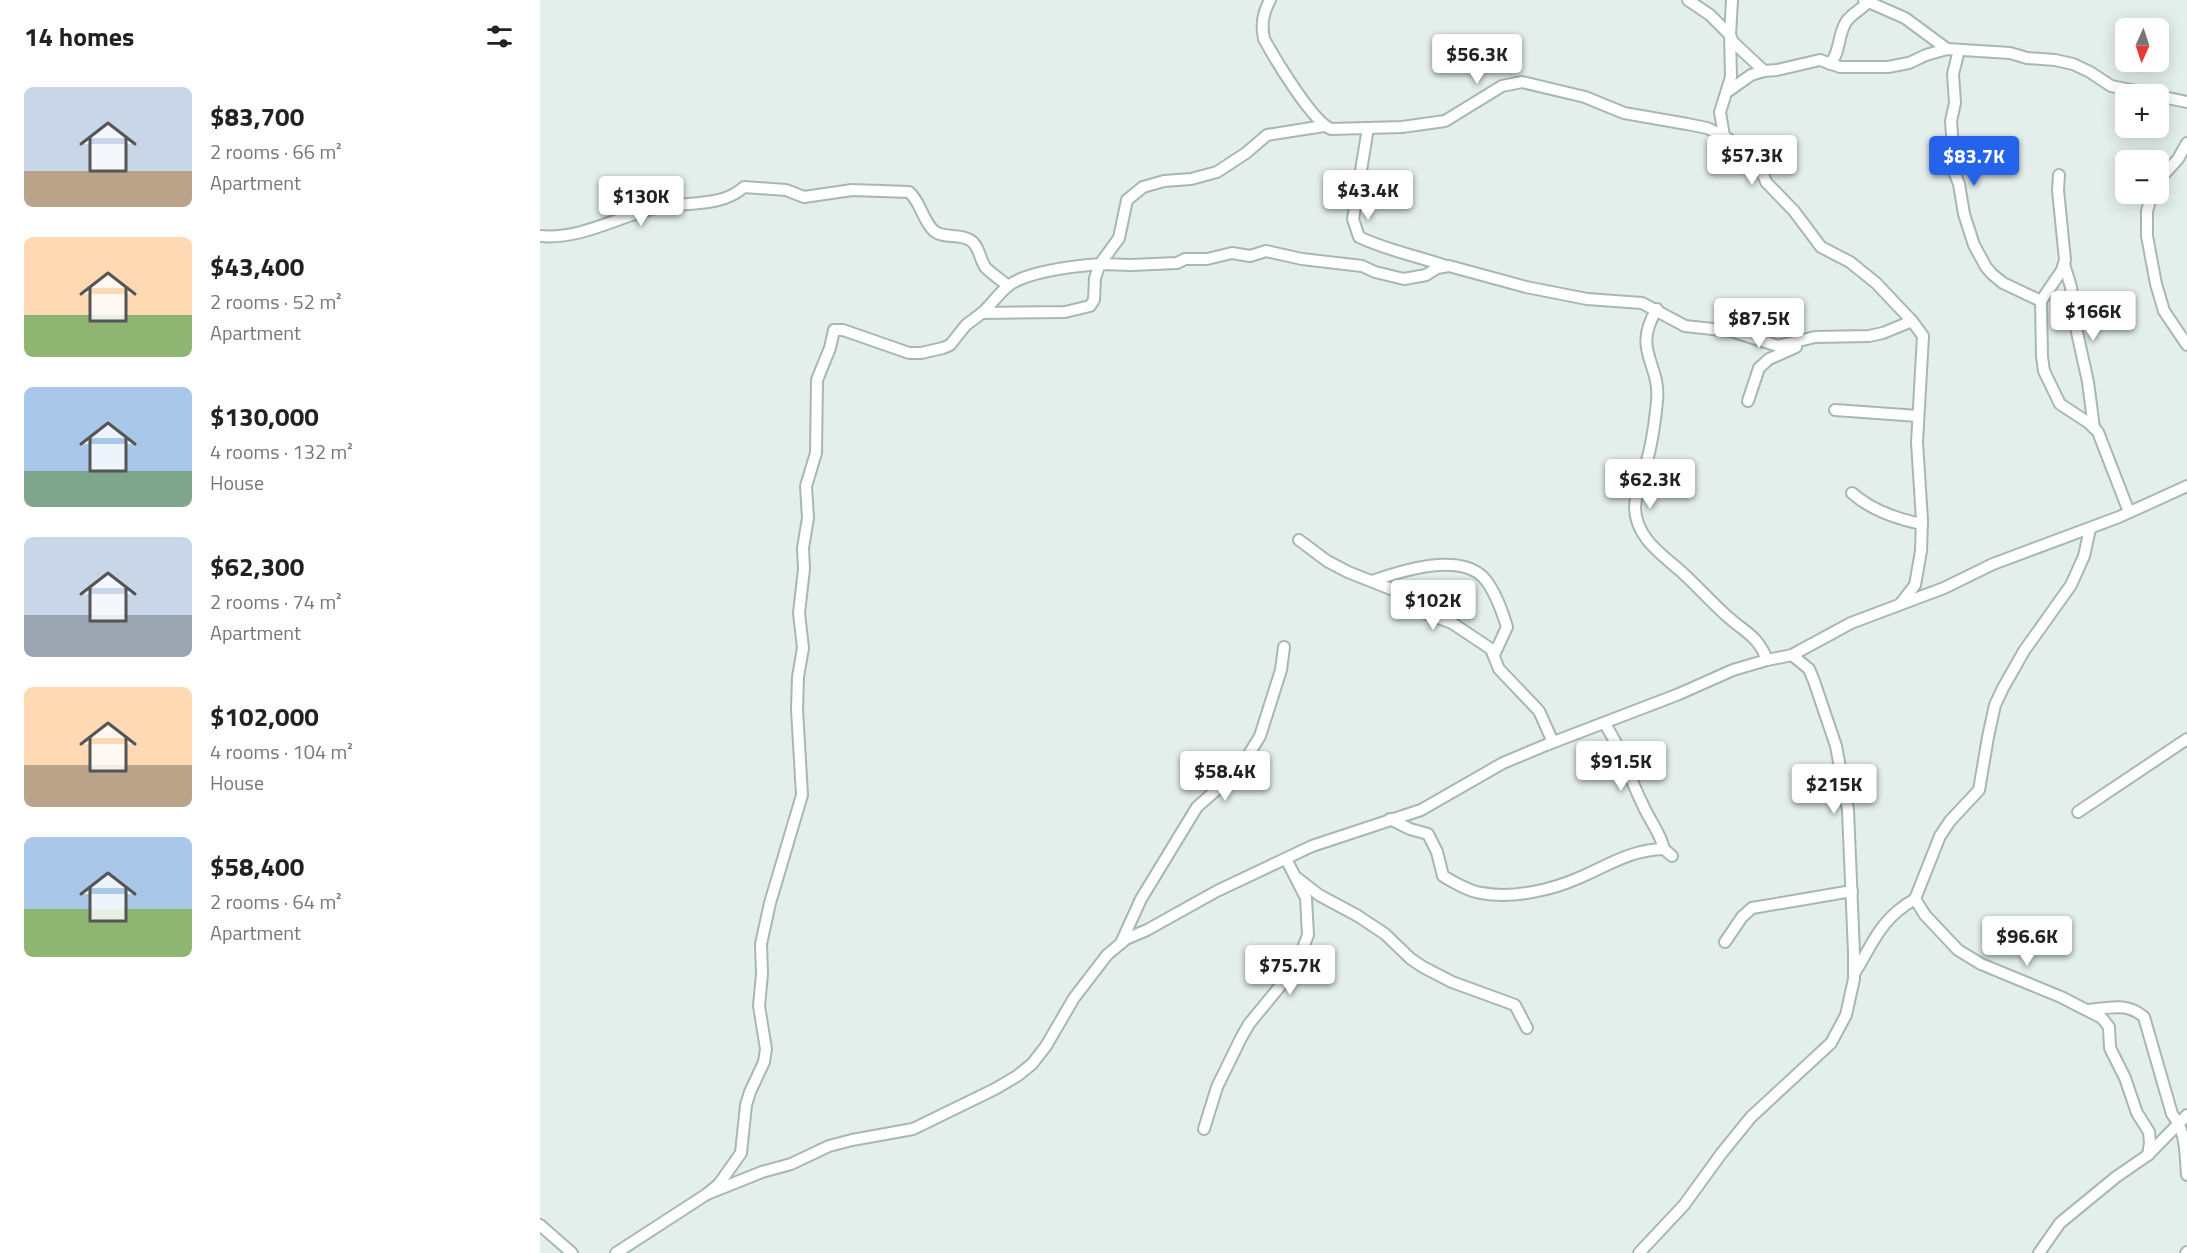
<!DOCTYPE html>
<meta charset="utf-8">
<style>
:root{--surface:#fff;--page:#f6f6f6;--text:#222;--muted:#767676;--accent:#2563eb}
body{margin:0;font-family:"Titillium Web",sans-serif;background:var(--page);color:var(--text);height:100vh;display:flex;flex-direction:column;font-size:22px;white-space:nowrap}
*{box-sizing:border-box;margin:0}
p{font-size:20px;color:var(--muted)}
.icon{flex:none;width:33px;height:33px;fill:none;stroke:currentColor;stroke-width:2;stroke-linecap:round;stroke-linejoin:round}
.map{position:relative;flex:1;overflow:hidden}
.side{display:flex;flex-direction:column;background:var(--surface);width:540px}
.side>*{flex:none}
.needle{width:39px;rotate:183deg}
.buttons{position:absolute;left:1575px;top:18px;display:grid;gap:12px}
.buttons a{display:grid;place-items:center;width:54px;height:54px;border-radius:9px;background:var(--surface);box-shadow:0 3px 15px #0003;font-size:30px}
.price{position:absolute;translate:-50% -51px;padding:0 14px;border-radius:6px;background:#fff;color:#222;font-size:20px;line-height:39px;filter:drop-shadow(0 2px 3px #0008)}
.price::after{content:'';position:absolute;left:50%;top:36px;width:18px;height:14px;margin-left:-9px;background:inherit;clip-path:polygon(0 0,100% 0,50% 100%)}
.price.active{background:var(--accent);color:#fff}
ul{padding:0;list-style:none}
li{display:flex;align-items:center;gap:18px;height:150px;padding:0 24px}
li span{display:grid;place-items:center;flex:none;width:168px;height:120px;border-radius:9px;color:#555}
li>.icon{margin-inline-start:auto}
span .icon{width:72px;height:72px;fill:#fffc;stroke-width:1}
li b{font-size:26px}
h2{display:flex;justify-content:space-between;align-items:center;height:72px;padding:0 24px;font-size:26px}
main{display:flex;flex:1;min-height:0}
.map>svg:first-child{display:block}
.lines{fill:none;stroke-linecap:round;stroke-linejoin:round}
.minor-casing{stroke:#a6b8b5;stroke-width:14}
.minor{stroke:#fff;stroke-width:10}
</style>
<main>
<section class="side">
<h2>14 homes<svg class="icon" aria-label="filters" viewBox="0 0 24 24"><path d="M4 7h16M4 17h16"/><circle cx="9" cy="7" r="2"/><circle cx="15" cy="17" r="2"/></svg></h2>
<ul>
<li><span style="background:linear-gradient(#c9d6e8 70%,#b9a48a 0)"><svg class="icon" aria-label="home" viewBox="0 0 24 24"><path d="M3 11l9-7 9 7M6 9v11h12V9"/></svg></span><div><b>$83,700</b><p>2 rooms · 66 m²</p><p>Apartment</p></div></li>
<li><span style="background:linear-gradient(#ffd9b3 65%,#8fb573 0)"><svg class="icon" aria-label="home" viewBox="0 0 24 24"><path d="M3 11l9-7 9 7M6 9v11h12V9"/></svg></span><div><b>$43,400</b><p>2 rooms · 52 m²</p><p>Apartment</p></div></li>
<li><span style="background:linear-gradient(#a9c7e8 70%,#7fa58c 0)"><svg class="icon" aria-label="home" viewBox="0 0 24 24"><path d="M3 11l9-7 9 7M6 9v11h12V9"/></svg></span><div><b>$130,000</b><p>4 rooms · 132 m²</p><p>House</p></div></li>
<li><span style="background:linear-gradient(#c9d6e8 65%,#9aa5b1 0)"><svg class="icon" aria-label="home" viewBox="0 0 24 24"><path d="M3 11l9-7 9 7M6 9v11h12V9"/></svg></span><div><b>$62,300</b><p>2 rooms · 74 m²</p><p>Apartment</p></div></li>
<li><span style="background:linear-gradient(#ffd9b3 65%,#b9a48a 0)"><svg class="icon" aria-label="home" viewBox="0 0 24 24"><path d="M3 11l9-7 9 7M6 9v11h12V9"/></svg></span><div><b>$102,000</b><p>4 rooms · 104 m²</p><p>House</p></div></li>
<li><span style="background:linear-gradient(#a9c7e8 60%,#8fb573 0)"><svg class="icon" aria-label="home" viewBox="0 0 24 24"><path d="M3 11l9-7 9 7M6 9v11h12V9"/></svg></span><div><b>$58,400</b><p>2 rooms · 64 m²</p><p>Apartment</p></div></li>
</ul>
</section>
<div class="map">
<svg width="1647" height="1253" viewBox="0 0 1647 1253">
<rect width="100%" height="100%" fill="#e4efec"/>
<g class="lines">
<g class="minor-casing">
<g id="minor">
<path d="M730,0C723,13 721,24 724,39C735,59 772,121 791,129L862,127L905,121L962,86L982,82L1045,97L1084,113L1147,124L1167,128L1184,136"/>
<path d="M1148,0L1170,15L1190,35L1193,42L1224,71"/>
<path d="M1192,0L1190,35L1191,77L1180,112L1184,136L1212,155L1218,162L1226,182L1254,211L1281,247L1310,262L1336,283L1372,321L1383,336L1377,442L1382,520L1381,551L1375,585L1361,603"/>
<path d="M1324,0L1365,18L1407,49"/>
<path d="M1419,50L1413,74L1415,103L1411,121L1415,174L1419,184L1424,214L1434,245L1446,267L1452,274L1463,283L1501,301"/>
<path d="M1290,64C1301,51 1297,37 1306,22C1311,14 1321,10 1328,2"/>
<path d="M1187,92L1211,75L1224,71L1237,70L1280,60L1300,67H1348L1369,63L1386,55L1407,49L1470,53L1487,58L1515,60L1533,64L1550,72L1571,86L1612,94"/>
<path d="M1618,96L1647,102"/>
<path d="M828,128L813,219L819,237C846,250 877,256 906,266"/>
<path d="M1519,175L1518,190L1525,260L1522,270L1501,301L1502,357L1504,371L1520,404L1549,423L1558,432L1589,512"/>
<path d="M1618,181L1638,159L1647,143"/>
<path d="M1612,194L1607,211V236L1616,284L1624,311L1647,345"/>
<path d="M0,236C42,240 80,215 120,207C146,202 183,207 204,187L246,190L264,197L312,190L369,192C381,202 382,220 394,231C404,239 419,233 430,240C440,246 439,259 446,268C452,274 461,280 468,286"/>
<path d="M1524,264L1531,287L1535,323L1548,382L1554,428"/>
<path d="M1117,309C1091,351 1121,363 1117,401C1115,422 1112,444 1106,464C1103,479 1095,493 1095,508C1096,540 1126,557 1146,576C1160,589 1173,604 1188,617C1206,633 1218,636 1227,660"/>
<path d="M442,313C451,305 459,293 468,286C487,271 536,266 560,264L579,238L587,200L603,187L624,181L651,179L677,172L706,153L727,135L784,126"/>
<path d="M1208,401L1219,368L1229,359L1256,347"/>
<path d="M1295,410L1378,416"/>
<path d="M1312,493C1331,510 1357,519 1382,524"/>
<path d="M759,540L787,561L808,572L856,591L885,613L912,623L951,649L959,669L999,711L1013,742"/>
<path d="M832,581C860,571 918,552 943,577C955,590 962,611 967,627L954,655"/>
<path d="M1064,723C1081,747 1089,777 1102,803C1109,820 1120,832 1124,849"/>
<path d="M1538,812L1647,739"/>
<path d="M850,819L870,829L888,834L897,852L903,876C915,883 928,891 941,893C973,899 1012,890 1041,877C1071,864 1090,850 1124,849L1132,856"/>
<path d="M757,878L779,895L818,916L845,934L871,959L883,967L912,982L975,1005L987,1028"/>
<path d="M1375,899L1400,836L1410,821L1439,790L1448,737L1455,705L1463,688L1484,651L1531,585L1544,556L1550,529"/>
<path d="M1185,942L1202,917L1212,908L1312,891"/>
<path d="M581,943L601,899L657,807L690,778L706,759L720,736L741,670L744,647"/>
<path d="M1314,974C1334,942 1340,919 1375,899L1385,915L1418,950L1441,964L1521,997L1562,1018L1569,1027L1570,1048L1585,1078L1597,1113L1609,1132L1610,1143L1608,1155"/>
<path d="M1548,1010C1569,1008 1587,1002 1604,1017L1632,1114C1647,1133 1645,1153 1647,1175"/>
<path d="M664,1129L677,1087L701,1038L709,1024L755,968L768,935L766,898L746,859"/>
<path d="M167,1194L179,1184L201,1153L206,1105L210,1092L224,1062L226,1049L219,1006L222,974L221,944L230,903L262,795L257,709L258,677L263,648L259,613L264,569L263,548L268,518L266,486L276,453L277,380L290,348L294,330H303L369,353H381L403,348L410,345L426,325L442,313L525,312L550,306L554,300L555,278L560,264L591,265L637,263L645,259H667L692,253L710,256L726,251L762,259L822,266L835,272L864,279L886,275L897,268L909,266L986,287L1047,299L1102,303L1145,326L1191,331L1238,346L1275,337L1329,336L1343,333L1372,321"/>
<path d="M0,1225L32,1253"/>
<path d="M76,1253L167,1194L222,1172L251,1164L289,1146L312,1140L373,1129L455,1089L477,1076L492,1064L506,1046L534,998L567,955L586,939L607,930L677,891L772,846L881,810L963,763L1006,745L1139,694L1193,670L1227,660L1252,655L1311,623L1404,588L1453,564L1579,517L1647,486"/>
<path d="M1099,1253L1144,1205L1181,1154L1211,1117L1291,1043L1306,1015L1314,979V953L1308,810L1296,746L1274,681L1269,669L1252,655"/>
<path d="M1499,1253L1520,1223L1576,1177L1608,1155L1647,1115"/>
<path d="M1646,1253L1647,1252"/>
</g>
</g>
<use href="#minor" class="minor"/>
</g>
</svg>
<div class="buttons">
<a><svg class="needle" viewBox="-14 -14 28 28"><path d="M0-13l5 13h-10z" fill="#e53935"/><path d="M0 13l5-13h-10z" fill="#767676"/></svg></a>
<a>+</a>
<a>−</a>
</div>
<b class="price" style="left:937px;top:85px">$56.3K</b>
<b class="price" style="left:1212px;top:186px">$57.3K</b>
<b class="price active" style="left:1434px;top:187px">$83.7K</b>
<b class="price" style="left:828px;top:221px">$43.4K</b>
<b class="price" style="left:101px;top:227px">$130K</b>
<b class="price" style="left:1553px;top:342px">$166K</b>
<b class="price" style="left:1219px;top:349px">$87.5K</b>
<b class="price" style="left:1110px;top:510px">$62.3K</b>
<b class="price" style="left:893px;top:631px">$102K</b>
<b class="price" style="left:1081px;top:792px">$91.5K</b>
<b class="price" style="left:685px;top:802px">$58.4K</b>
<b class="price" style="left:1294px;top:815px">$215K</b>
<b class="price" style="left:1487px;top:967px">$96.6K</b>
<b class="price" style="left:750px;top:996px">$75.7K</b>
</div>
</main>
